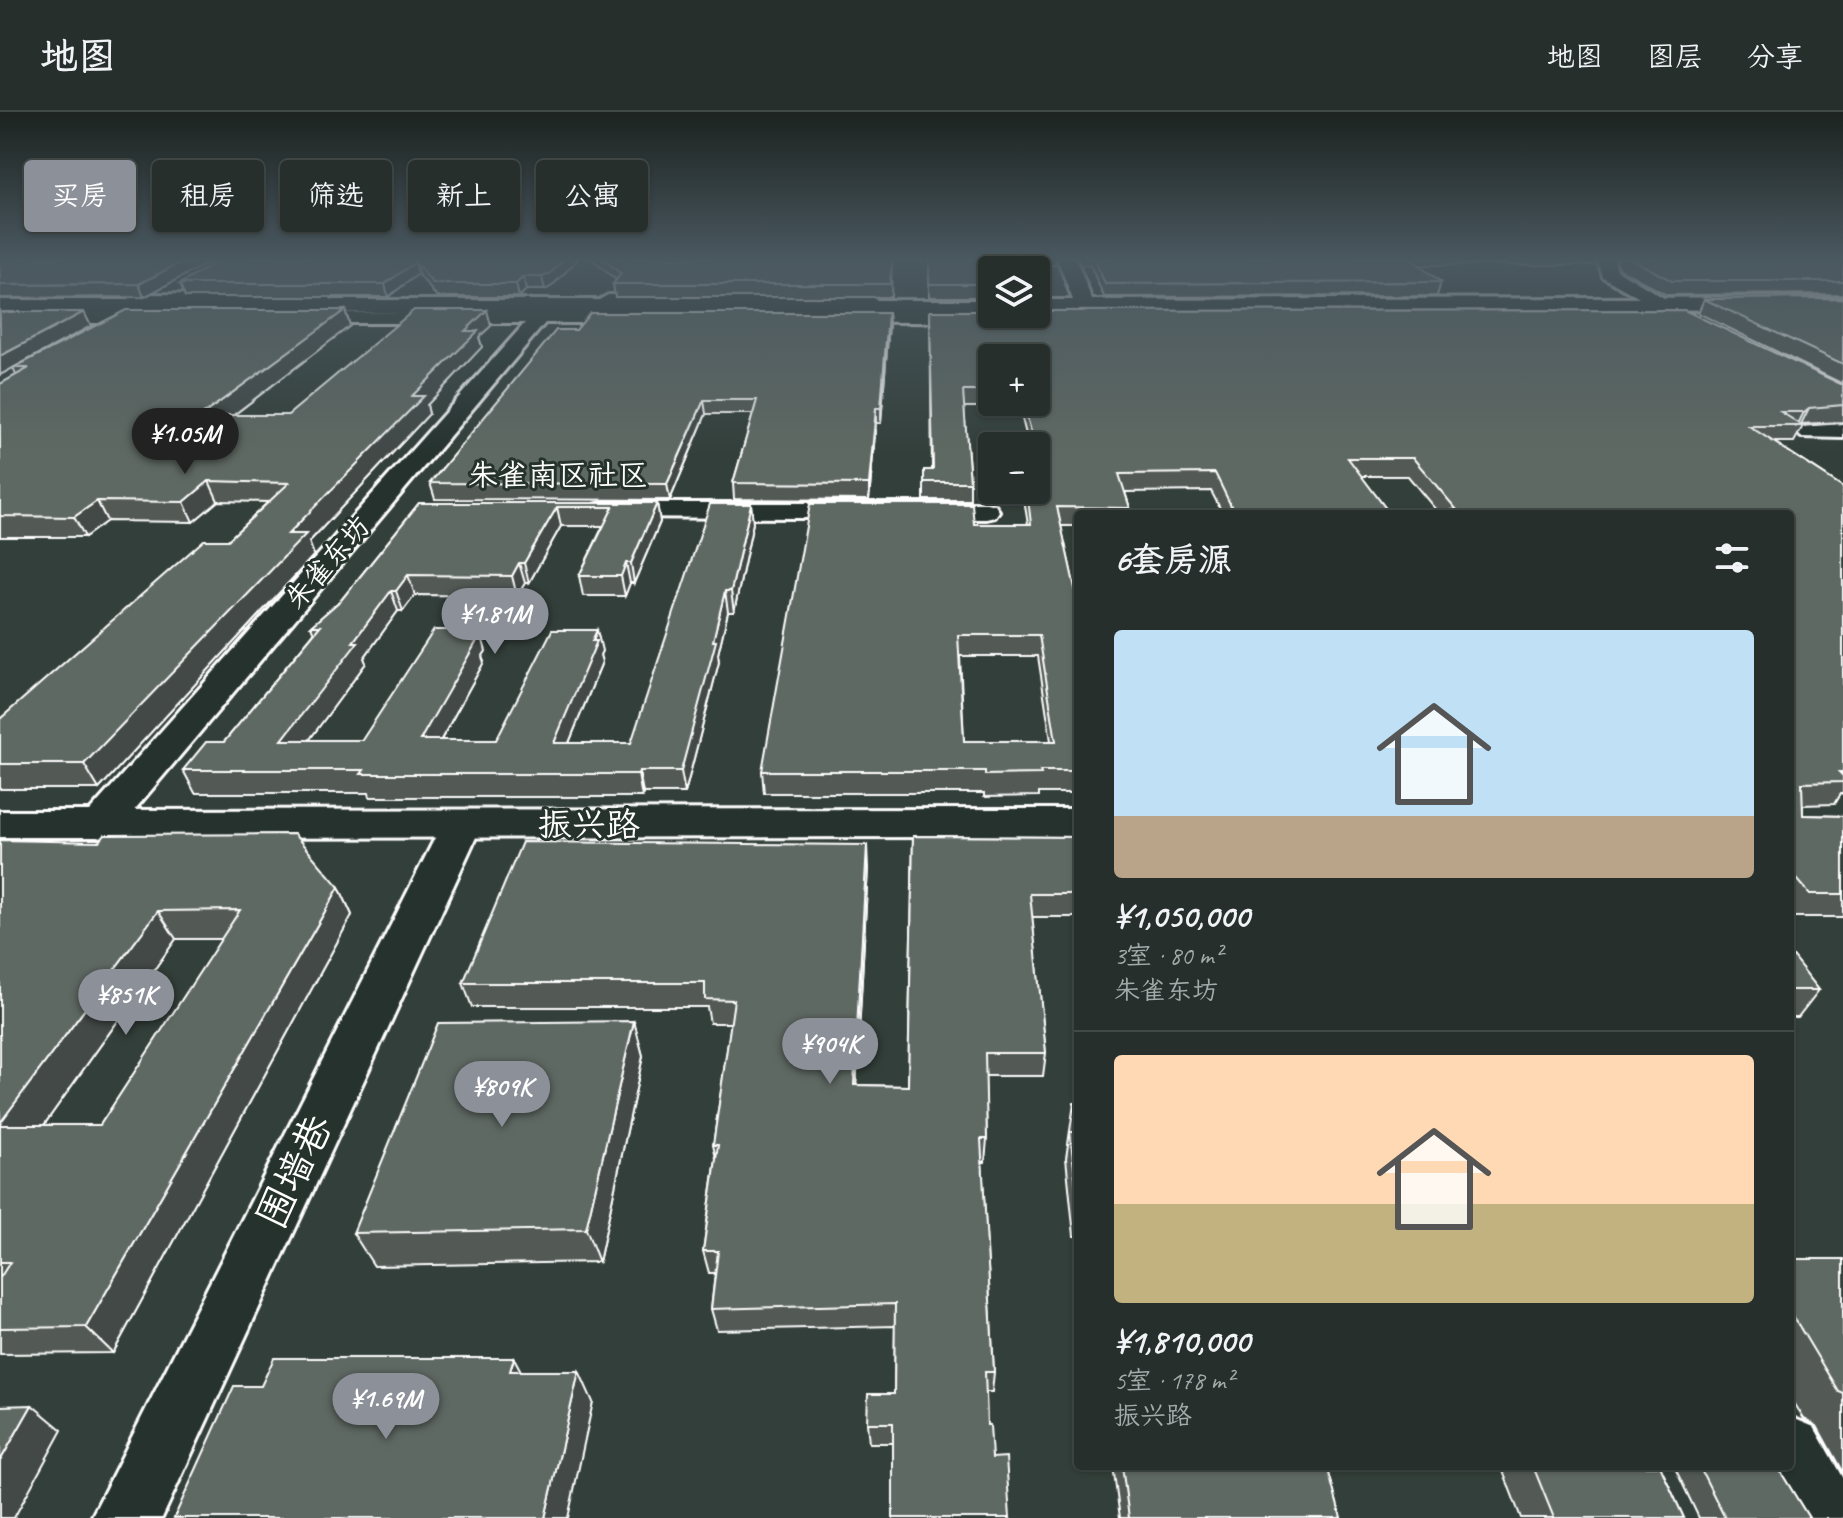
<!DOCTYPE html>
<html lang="zh">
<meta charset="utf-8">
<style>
:root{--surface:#262f2c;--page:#323b38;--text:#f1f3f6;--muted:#a4a9a9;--line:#424a48;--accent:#8c9099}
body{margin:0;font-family:Caveat,"LXGW WenKai TC",sans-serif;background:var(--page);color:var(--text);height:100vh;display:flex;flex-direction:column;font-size:30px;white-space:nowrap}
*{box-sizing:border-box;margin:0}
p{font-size:26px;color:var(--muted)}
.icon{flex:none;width:44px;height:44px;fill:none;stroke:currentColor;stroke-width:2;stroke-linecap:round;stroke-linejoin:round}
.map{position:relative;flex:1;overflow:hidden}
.panel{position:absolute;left:1074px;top:398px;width:720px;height:960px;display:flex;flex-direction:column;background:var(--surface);border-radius:8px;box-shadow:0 2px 6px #0004,0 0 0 2px var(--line)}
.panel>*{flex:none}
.top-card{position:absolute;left:24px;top:48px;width:760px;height:72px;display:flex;gap:16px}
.tools{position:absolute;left:978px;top:144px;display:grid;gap:16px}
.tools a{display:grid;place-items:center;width:72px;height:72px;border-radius:8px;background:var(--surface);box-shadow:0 2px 6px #0004,0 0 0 2px var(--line);font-size:40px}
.price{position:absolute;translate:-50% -68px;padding:0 18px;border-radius:28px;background:var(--accent);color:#fff;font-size:26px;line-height:52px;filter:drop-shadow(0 2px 4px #0008)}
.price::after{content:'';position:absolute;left:50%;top:48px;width:24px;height:18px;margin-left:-12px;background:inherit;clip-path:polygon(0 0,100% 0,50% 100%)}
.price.active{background:#222;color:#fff}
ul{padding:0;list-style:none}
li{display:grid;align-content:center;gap:16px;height:424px;padding:0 40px}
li+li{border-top:2px solid var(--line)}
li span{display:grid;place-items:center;height:248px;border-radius:8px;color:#555}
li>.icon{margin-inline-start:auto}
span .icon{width:144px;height:144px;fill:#fffc;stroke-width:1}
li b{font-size:34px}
h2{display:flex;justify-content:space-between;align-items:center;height:96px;padding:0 40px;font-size:34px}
.chip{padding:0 28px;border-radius:8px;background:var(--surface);box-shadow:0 2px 6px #0004,0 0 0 2px var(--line);font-size:28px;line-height:72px}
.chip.active{background:var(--accent);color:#fff}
header{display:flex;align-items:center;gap:48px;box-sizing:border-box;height:112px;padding:0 40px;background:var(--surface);border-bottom:2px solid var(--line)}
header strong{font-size:38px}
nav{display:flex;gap:44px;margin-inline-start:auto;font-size:28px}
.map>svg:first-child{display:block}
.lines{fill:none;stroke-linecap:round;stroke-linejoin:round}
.street-casing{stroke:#fff;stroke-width:6}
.secondary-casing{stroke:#fff;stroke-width:6}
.street{fill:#26332d;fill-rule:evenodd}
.secondary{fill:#26332d;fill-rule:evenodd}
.wall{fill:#525a56;stroke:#fff;stroke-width:2;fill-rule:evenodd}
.shaded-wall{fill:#424a46;stroke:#fff;stroke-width:2}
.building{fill:#5f6964;stroke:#fff;stroke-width:2;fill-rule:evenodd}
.labels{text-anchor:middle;stroke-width:6;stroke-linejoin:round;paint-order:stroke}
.far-street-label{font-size:28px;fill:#fff;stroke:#26332d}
.far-neighbourhood-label{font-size:30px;fill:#fff;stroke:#26332d}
.street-label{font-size:34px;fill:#fff;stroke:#26332d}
.near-street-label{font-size:40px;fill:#fff;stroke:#26332d}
</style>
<header>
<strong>地图</strong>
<nav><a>地图</a><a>图层</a><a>分享</a></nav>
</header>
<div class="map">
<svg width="1843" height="1406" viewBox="0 0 1843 1406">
<rect width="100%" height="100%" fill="#333f3a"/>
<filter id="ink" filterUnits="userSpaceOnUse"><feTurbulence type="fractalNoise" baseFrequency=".0125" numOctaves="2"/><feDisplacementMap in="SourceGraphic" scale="16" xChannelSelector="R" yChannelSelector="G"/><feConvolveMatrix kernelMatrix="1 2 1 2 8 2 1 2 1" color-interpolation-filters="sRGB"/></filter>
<g filter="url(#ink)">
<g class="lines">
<g class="street-casing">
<g id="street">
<path d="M1597,146H1613L1617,158L1709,213L1707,217H1693L1603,165Z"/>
<path d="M136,182L324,183L333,188L324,193L130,191L127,187Z"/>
<path d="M608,183H868L877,188L868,193L602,192L599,188Z"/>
<path d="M549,189L558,194L554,199H640L649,205L640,211H545L115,721L101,725H0V699H90L525,211H292L285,209L283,205L285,201L534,199L543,190Z"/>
<path d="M0,199H168L177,205L168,211H0Z"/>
<path d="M836,199H984L993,205L984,211L829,209L827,205Z"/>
<path d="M1843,312V326L1801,325L1797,320L1801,315Z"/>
<path d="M603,391H986L995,393L999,399L995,405L986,407L594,405L590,399L594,393Z"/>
<path d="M462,699L476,703L482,712L162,1406H91L442,712L448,703Z"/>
<path d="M1790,1305L1814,1315L1843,1367V1406H1788L1762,1354H1790Z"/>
</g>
</g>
<g class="secondary-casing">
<g id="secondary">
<path d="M1057,146H1075L1092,188L1843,185V197L1036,200V188H1073Z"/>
<rect x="0" y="188" width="992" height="12"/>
<path d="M1078,697V725L101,726L85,722L79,712L85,702L101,698Z"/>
</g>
</g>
<use href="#street" class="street"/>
<use href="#secondary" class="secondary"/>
</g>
<g class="wall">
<path d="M0,146H217L144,185L0,186Z"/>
<path d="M224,146H579L552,174L545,178H526L519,185H437L418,162L388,185H185L180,172Z"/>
<path d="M590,146H892L891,185H615L613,172L616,168Z"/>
<path d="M929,146H1057L1056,153H1043L1049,172L1048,185L992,158V185H929Z"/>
<path d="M1077,146H1599L1596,153H1418L1441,170L1437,184L1104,185L1090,153H1081Z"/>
<path d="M1616,146H1843V182L1667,183L1619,156Z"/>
<path d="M1843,186V272L1698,201L1704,187Z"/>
<path d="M345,198L350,214L234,303H288L491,214L479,225L482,235L427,293L429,302L309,430L314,443L99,677H0V607L228,428L268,390L218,389L193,410L107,409L85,425H0V272L16,263L13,256Z"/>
<path d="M930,199L1843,273V310L1801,312L1803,314L1794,330H1774L1843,375V682H1840L1834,692L1803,693V703L1843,704V805H1794L1790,800V402H1223L1211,379L1125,380L1130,396L1129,402H1078V414H1061L1078,490V681H1039V684L984,685V681H764L762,659L974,412H1028L1025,394L1026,378L1040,376L1036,361V334H1029L1019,295H964L970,370V388H924V358H932ZM992,246L1036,290H992ZM1361,364H1408L1436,398H1387ZM960,544H1038L1051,629H964Z"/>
<path d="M888,201L889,213L881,311H876L869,388L734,387L733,371L753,302H706L670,388L435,387L430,371L576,218Z"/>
<path d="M419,391H657L660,410L634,471H630L625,484H583L579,464L603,414H561L529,471H525L517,484L415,483L403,499H398L364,546L366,551L309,628H362L486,539L482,545L484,550L441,628H496L602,539L600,543L602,550L569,631H631L751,392L753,411L734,500H728L718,542L719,550L685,681H643L642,685H370L369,681H195L183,658L224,630L314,521L311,514L342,487Z"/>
<path d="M913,724L1078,725V805H1032L1046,941L1043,964H985L987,1027L985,1050H982L994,1260L992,1280H986L987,1313L992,1346L1010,1406L893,1331H869L867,1311L894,1282L895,1214L717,1218L711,1197L715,1161H709L703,1139L716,1046L713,1033L731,911H710L707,895H472L463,871L868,756L856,973L908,974Z"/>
<path d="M0,728L339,775L352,803L113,1241L0,1242ZM176,827H222L100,1013H44Z"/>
<path d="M1790,841L1819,878L1798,905H1790Z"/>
<path d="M634,909L643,944L599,1150L374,1154L353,1121Z"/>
<path d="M1074,991H1078V1124H1074L1066,1046Z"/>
<path d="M1790,1147H1843V1361L1817,1314L1804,1307L1790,1284Z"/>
<path d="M1113,1354H1327L1341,1406H1120Z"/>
<path d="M1501,1354H1660L1684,1406H1521Z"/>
<path d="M1674,1354H1777L1809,1406H1699Z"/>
</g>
<g class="shaded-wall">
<path d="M189,146H217L144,185L139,172Z"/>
<path d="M565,146H579L552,174L545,178L542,165Z"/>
<path d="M415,150L418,162L388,185L385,172Z"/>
<path d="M523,165L526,178L519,185L516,172Z"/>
<path d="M1036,172H1049L1048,185L1036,186Z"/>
<path d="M345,198L350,214L210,321L202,303Z"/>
<path d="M487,198L491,214L479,225L482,235L427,293L429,302L309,430L314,443L99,677L84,652L412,284L465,219Z"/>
<path d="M84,200L91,214L0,263V244Z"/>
<path d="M888,201L889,213L881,311V296Z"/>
<path d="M704,288L706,302L670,388L667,372Z"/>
<path d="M876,296V311L869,388V372Z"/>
<path d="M1809,296L1801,312L1797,314L1804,300Z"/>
<path d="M209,369L218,389L193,410L184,390Z"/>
<path d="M97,389L107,409L85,425L74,405Z"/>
<path d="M657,391L660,410L634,471L631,451Z"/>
<path d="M751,392L753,411L734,500L731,479Z"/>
<path d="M557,395L561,414L529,471L524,451Z"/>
<path d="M519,451L525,471L517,484L512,464Z"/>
<path d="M626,451L630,471L625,484L621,464Z"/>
<path d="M408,463L415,483L403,499L396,479Z"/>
<path d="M391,479L398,499L364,546L366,551L293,650L282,628L353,530Z"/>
<path d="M725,479L728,500L718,542L719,550L685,681L681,659Z"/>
<path d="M480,518L486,539L482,545L484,550L428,651L420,628Z"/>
<path d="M597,518L602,539L600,543L602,550L560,653L554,631Z"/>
<path d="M639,659L643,681L642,685L638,662Z"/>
<path d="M867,733L868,756L855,996L854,973Z"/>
<path d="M339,775L352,803L113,1241L86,1215Z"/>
<path d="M158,799L176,827L24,1041L0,1015V1011Z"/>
<path d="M634,909L643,944L599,1150L586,1117Z"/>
<path d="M514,1246L530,1276L510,1259Z"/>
<path d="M579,1259L593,1290L568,1406H545Z"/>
<path d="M32,1293L62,1318L14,1406H0V1349Z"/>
</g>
<g class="building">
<path d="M0,146H189L139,172L0,173Z"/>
<path d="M224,146H565L550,162L542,165H523L516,172H433L415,150L385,172H180Z"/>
<path d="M602,146H890L892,147L890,172H613L621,162Z"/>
<path d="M929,146H1041L1049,172H1036V158H992V172H929Z"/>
<path d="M1094,146H1409L1441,170L1105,172Z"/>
<path d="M1630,146H1843V169H1672Z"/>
<path d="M1843,186V252L1704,187Z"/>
<path d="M126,198H345L202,303H288L414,198H487L465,219H478L412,284H424L288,422H306L84,652H0V607L204,428H228L289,371L209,369L184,390L97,389L74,405L0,404V272L29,256H13Z"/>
<path d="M1684,198L1843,273V293L1809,296L1804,300H1781L1803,314H1749L1843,375V660H1839L1843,664V670L1802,671L1803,703L1843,704V782H1810L1790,759V402H1235L1215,361L1119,362L1130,396L1057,395L1078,490V659H1040L1041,662L985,663V659H762L810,392H972L974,412H1031L1027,378L1046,376L1036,339V334H1035L1023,290H1036V246H992V279H963L970,370H924V358H933L930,199H992V202H1036V199ZM1348,346H1413L1457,398H1387ZM958,523H1039L1056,629H964Z"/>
<path d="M0,200H84L0,244Z"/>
<path d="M590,201H888L881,296H876L869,372L733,371L757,288H704L667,372L430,371L556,218H576Z"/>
<path d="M419,391H657L631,451H626L621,464H579L613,395H557L524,451H519L512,464L408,463L396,479H391L353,530H358L282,628H362L434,518H480L473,529H477L420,628H496L552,518H597L592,529H597L554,631H631L710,392H751L731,479H725L713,529H716L681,659H639L638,662H361L364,658H183L206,630H224L320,514H311L342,487Z"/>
<path d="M294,722L339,775L86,1215L0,1216V1166L10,1150H0V1013H100L240,798L158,799L0,1011V728L99,730L105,723Z"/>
<path d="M913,724L1078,725V782H1030L1046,941H985L987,1027H981L994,1260H985L987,1313H990L992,1346L1006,1345L1010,1406H893V1311H867L868,1282H894L895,1192L711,1197L718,1139H703L718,1033H713L734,888L705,887V871H463L522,730L867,733L854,973L908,974Z"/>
<path d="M1790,841L1819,878H1790Z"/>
<path d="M634,909L586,1117L353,1121L438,911Z"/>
<path d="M1074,991H1078V1092L1070,1020H1077Z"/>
<path d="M1790,1147H1843V1281L1838,1279L1790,1199Z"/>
<path d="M274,1246H514L510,1259H579L545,1406H174L234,1274H261Z"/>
<path d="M32,1293L0,1349V1294Z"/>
<path d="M1122,1354H1327L1341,1406H1129Z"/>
<path d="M1533,1354H1660L1684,1406H1554Z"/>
<path d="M1699,1354H1777L1809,1406H1725Z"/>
</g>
</g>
<linearGradient id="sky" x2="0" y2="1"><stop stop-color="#1c2320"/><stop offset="0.43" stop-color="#4a5860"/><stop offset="1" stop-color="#4a5860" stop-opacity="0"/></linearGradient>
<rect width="1843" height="343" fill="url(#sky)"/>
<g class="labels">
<g class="far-street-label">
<text transform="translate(327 450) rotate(-49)" y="10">朱雀东坊</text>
</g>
<g class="far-neighbourhood-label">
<text x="558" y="373">朱雀南区社区</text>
</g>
<g class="street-label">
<text x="589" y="724">振兴路</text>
</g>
<g class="near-street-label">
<text transform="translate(294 1059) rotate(-64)" y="14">围墙巷</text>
</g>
</g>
</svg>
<div class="tools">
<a><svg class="icon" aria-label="layers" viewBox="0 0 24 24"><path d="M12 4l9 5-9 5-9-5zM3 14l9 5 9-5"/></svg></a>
<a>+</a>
<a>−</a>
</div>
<b class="price active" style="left:185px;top:364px">¥1.05M</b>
<b class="price" style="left:495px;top:544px">¥1.81M</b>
<b class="price" style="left:126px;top:925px">¥851K</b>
<b class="price" style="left:830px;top:974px">¥904K</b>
<b class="price" style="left:502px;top:1017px">¥809K</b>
<b class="price" style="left:386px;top:1329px">¥1.69M</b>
<div class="top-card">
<a class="chip active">买房</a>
<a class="chip">租房</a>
<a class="chip">筛选</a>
<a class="chip">新上</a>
<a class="chip">公寓</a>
</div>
<section class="panel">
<h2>6套房源<svg class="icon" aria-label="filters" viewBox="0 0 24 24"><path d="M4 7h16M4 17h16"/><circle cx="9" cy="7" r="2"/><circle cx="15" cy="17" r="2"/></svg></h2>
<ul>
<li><span style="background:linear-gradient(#bfe0f5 75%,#b9a48a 0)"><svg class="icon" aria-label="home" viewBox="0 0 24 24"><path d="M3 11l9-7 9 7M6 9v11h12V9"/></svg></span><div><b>¥1,050,000</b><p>3室 · 80 m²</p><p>朱雀东坊</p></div></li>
<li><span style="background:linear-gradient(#ffd9b3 60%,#c2b280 0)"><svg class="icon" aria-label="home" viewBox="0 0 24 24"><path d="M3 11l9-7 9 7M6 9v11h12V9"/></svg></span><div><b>¥1,810,000</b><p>5室 · 178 m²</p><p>振兴路</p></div></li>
</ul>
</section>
</div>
